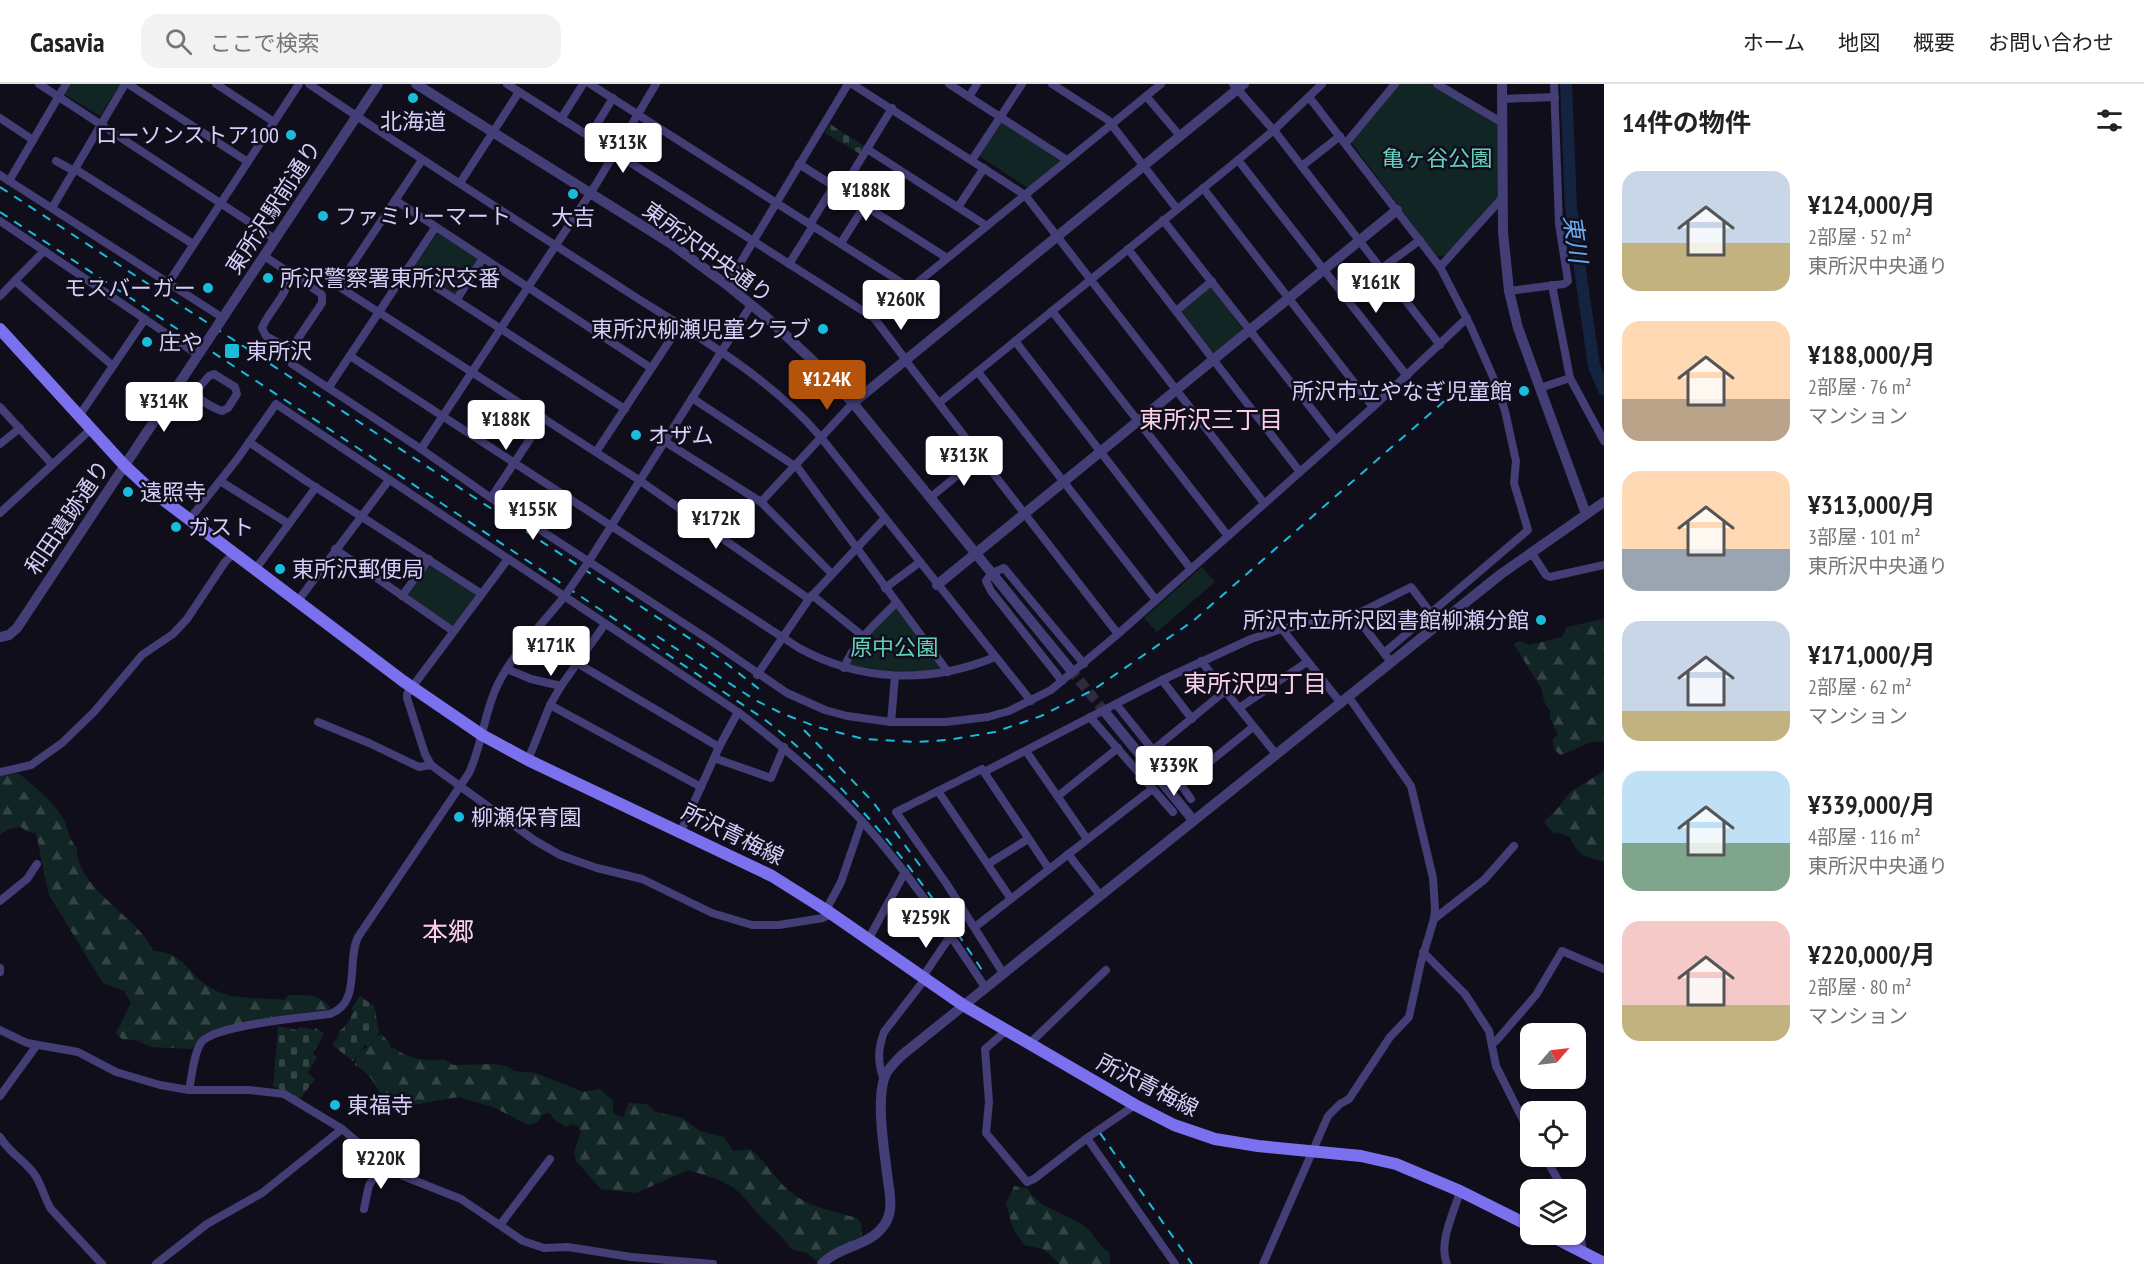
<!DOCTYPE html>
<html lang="ja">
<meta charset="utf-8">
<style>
:root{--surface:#fff;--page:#f2f2f2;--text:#222;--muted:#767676;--line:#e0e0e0;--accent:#b45309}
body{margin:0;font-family:"PT Sans Narrow","Noto Sans JP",sans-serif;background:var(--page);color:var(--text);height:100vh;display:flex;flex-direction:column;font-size:22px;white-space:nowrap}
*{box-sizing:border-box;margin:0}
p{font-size:20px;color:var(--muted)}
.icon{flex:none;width:33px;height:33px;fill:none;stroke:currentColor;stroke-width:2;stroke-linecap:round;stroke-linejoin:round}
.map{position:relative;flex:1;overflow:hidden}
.side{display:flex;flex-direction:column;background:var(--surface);width:540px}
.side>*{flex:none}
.needle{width:39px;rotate:62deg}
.fabs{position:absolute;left:1520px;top:939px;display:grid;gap:12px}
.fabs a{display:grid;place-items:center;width:66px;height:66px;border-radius:12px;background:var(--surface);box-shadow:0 2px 4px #0004;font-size:30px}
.price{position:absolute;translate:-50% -51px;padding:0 14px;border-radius:6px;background:#fff;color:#222;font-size:20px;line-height:39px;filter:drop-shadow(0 2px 3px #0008)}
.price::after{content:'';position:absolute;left:50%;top:36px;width:18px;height:14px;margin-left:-9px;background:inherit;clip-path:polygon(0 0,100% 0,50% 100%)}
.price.current{background:var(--accent);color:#fff}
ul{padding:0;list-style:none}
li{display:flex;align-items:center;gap:18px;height:150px;padding:0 18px}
li span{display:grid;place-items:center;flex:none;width:168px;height:120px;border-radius:18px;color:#555}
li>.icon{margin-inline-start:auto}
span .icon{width:72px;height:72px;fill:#fffc;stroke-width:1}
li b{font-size:26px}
h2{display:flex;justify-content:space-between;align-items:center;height:72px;padding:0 18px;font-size:26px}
header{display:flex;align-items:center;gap:36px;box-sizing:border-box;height:84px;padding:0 30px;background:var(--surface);border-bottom:2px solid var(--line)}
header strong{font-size:28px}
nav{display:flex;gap:33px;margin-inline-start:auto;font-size:21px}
.search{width:420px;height:54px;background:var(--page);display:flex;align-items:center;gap:15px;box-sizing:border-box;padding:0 21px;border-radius:18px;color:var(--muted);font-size:22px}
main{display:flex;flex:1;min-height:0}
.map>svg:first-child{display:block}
.forest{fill:url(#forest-firs)}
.cemetery{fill:url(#cemetery-stones)}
.park{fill:#122525}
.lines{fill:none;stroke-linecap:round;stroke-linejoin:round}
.river{stroke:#132340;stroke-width:12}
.tertiary-tunnel{stroke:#2f2b3d;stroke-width:10;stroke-dasharray:10 5;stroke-linecap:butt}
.minor{stroke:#433e76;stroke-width:8}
.tertiary{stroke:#433e76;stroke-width:10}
.secondary{stroke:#7b71ee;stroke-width:12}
.rail{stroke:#19bcdb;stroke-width:2;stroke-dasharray:9 8;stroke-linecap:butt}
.minor-bridge{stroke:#433e76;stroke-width:8}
.tertiary-bridge{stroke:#433e76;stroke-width:10}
.poi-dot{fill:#19bcdb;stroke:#110e1c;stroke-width:2}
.labels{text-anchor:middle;stroke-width:5;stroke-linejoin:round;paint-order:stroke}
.poi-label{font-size:22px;fill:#d6cff9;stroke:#110e1c;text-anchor:start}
.park-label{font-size:22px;fill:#64d0bb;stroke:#110e1c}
.street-label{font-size:22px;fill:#d6cff9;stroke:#110e1c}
.water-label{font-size:24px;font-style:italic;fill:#69a8ee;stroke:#110e1c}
.neighbourhood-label{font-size:24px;fill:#fad0e8;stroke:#110e1c}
.quarter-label{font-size:26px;fill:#fad0e8;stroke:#110e1c}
</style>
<header>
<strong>Casavia</strong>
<div class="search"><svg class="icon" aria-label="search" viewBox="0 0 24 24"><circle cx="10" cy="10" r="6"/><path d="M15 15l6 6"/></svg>ここで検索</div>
<nav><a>ホーム</a><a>地図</a><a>概要</a><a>お問い合わせ</a></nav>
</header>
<main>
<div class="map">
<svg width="1604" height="1180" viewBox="0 0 1604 1180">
<defs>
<pattern id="forest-firs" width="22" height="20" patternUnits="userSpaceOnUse" patternTransform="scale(1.5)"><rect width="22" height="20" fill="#122525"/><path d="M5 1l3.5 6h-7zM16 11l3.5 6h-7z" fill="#344445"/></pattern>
<pattern id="cemetery-stones" width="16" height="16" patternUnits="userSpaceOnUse" patternTransform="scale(1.5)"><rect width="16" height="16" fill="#122525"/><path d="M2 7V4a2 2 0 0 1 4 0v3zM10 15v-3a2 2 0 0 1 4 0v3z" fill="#344445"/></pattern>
</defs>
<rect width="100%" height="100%" fill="#110e1c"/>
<g class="forest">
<path d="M1604,535V658H1591L1561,671C1555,668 1552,662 1553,655L1558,651L1550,634V626L1545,620L1541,604L1514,560L1519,557L1530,561L1562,553L1567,543Z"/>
<path d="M1604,687V776L1602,777C1584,773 1578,771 1570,753L1558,748L1554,750L1544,738L1558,724L1570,708Z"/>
<path d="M18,689C29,697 57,722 63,734C69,746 67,753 77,764C75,798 124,827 143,851C147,856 150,861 153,867C186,868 187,891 211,904C232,917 261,913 285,916L288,911C306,911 321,909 331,925L289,931L198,958L191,965L151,963L135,956L122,955L116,949L131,919L124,907L103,899L49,811L36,749L27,748L21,743L8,745L0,751V692Z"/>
<path d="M381,950L389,958L390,963C397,965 402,970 408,972C418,975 433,978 443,975L453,981L493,980L506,982L514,987L536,989L583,1008L600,1005L613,1017V1029L623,1034L629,1019L647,1020L656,1028L682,1034L700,1047L724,1053L733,1067L750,1065C766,1078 774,1093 788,1106C807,1123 833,1127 857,1134L861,1139L862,1154L827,1168L818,1178L807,1169L791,1165C783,1152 773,1145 762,1134C752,1124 744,1111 732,1103C719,1094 703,1091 688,1086L636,1109L601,1105L576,1077L574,1068L581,1047L577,1042L572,1040L566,1043L556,1037L549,1029L542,1031L538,1038L529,1041L493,1023L458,1013L418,1020L384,1018C377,1002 370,989 355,981C355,971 362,964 371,962L374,955Z"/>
<path d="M1014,1102L1027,1104C1039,1126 1065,1128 1084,1142C1094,1150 1099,1162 1110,1169V1180H1060L1043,1165L1024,1161L1013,1144L1006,1120Z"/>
</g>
<g class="cemetery">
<path d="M830,40L864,62L860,70L825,49Z"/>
<path d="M360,912L374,922L379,948L369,963L365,961L353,977L332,961L338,953L339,947C346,943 350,935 354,927L351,925Z"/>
<path d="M278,942L297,946L300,943L314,946L315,944L324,949L313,970L317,973L308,989L315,995L300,1015L273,1002Z"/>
</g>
<g class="park">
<path d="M70,0H120L100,32L64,10Z"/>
<path d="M1399,0H1430L1497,40L1498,112L1447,171L1436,172L1351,58Z"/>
<path d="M1001,37L1060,74L1061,77L1028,104L979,72Z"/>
<path d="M438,149L478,175L455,211L414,185V182Z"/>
<path d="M1211,202L1243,246L1216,268H1213L1180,227Z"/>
<path d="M428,480L475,508L476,511L453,543L407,512Z"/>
<path d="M1202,483L1215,498L1157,548L1144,534Z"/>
<path d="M894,525H898L940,582L939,586C909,590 882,587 852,581L850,578L866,555Z"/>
</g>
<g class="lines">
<path class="river" d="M1566,0L1571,123L1594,282L1604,306"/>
<path class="tertiary-tunnel" d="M1070,585L1105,628"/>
<g class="minor">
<path d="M39,0L275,155"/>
<path d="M128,0L248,78"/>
<path d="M216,0L274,38"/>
<path d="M309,0C413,71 520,138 626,207C693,250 766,290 819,351L1031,617"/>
<path d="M507,0L874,234L906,276"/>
<path d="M590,0L910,204"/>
<path d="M852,0L1025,111L1264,419"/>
<path d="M949,0L1067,76"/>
<path d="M1052,0L1108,36L1177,125"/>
<path d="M1233,0L1276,49L1440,261"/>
<path d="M1437,0L1501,38"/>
<path d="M1146,12L1180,52"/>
<path d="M969,13L977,0"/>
<path d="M1309,13L1440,183L1471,243L1497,302L1505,327L1516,377L1514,399L1528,446L1384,569"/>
<path d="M1502,15L1555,13"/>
<path d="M0,34L33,56"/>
<path d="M561,35L583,0"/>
<path d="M589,53L613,14"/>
<path d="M1346,59L1395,0"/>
<path d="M867,65L987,142"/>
<path d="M422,76L338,202L639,396L809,515"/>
<path d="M972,76L1022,0"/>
<path d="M1238,76L1407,292"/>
<path d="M56,77L74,87"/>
<path d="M799,80L947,174"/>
<path d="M1302,82L1340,52"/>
<path d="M75,85L193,160"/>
<path d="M0,91L223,234"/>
<path d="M9,97L66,0"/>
<path d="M460,99L519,8"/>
<path d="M1203,104L1373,323"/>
<path d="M842,106L892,24"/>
<path d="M395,116L651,284"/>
<path d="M958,123L984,84"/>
<path d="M52,124L125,0"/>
<path d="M1163,136L1336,356"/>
<path d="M0,137L198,271"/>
<path d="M810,140L834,102"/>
<path d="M841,159L865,121"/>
<path d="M1128,165L1300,388"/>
<path d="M264,172L320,209L322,211V219L295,259L286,263L266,252L262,244C268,226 295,206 286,186"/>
<path d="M789,180L813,142"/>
<path d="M1440,183L1503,113"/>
<path d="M408,185L625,325"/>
<path d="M1381,185L1420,156"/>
<path d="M15,197L113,282"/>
<path d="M169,198L299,0"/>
<path d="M727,201L848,0"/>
<path d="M1552,201L1570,294L1604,357"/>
<path d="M1509,207L1564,200L1568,197L1559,140L1554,0"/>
<path d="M0,212L44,167"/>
<path d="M457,215L483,174"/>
<path d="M1177,226L1212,197"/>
<path d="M1052,227L1228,452"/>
<path d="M874,234L1161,0"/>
<path d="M1015,257L1191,485"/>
<path d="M350,272L799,564C861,598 930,600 995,573"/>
<path d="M906,277L1118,550"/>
<path d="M292,280L421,365L491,414L708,555L787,609L825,626L847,632L891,638H946L988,633L1009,627L1051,606L1118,550L1373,323L1467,234"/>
<path d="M978,288L1156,516"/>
<path d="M179,300C193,310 207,322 222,327L228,324L237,310L235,303L214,290L209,292L196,307L186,305"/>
<path d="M329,303L435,144"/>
<path d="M1540,304L1570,294"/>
<path d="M692,314L798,384L948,588"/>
<path d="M939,319L1238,76L1274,46L1322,0"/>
<path d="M0,323L52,380"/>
<path d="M79,332L145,235"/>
<path d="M664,357L761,418L832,490"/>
<path d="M249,358L306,397L482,510"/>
<path d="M0,360L20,344"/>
<path d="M421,365L595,102L656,0"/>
<path d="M596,368L680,241"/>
<path d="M220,397L289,440"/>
<path d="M931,413L981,372"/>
<path d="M491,414L544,334"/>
<path d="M761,418L853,319"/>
<path d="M0,429L91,345"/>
<path d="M189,436L238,374L276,320L738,628C782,662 825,697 862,737C909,789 947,846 985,903"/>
<path d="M335,465L453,547"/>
<path d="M1531,468L1546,491L1550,493L1604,481"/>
<path d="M508,475L407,610V614L425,670L431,681L534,756L560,771L597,784L642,795L712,829L752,841H779L823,834L831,830"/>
<path d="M589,477L751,221"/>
<path d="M255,486L316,403"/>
<path d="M885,504L920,478"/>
<path d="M812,511L864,553"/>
<path d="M402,512L429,475"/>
<path d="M297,518L389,396"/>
<path d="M1355,531L1387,573"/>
<path d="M1282,545L1340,618"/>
<path d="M1201,577L1276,670"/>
<path d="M577,579L719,663"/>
<path d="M844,584C853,559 878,537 896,519"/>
<path d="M507,585L531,595L561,602"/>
<path d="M757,591L809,515L884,435"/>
<path d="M1162,596L1192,635"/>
<path d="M1062,597L991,507L986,497L992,489L1004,484L1084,580"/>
<path d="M1116,620L1181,701L1253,643"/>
<path d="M550,621L701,703"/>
<path d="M1239,624L1307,578"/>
<path d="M1090,633L1173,728"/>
<path d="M318,638L369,659L419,683L431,681"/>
<path d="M891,638L895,592"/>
<path d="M1153,666L1225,607"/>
<path d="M1026,667L1087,755"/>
<path d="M714,674L771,694L784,663"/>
<path d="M528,676L550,621L561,602L605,540"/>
<path d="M0,688L31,681L62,659L94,628L142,571L173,550L187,535L225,478L233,470"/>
<path d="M984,688L1049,785"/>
<path d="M1181,701L1191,715"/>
<path d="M938,707L1011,815"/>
<path d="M1058,712L1118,664"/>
<path d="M681,747L719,663L738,628"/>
<path d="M1068,770L1100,811"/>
<path d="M988,780L1028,755"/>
<path d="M0,817L27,795L37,780"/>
<path d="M826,826L841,798L862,737"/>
<path d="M1434,835L1484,796L1514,762"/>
<path d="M975,843L1152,705"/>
<path d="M868,856L905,788"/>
<path d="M1423,868L1465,910L1489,947L1496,982L1530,1050"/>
<path d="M0,884V888"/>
<path d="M1003,889L946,799L896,728L982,685L984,688L1162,596L1251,555L1282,545L1355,531L1411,503L1430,528"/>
<path d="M922,894L951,851"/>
<path d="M0,946L27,959L78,968L116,988L160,1001L189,1006H249L284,1010L342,1045L384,1080L403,1092L461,1115L523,1157L544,1164L568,1163L631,1173L713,1180"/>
<path d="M1007,946L985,965L989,1018L986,1049L1027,1098L1034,1095L1087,1054"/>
<path d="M1030,959L1106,886"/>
<path d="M1493,959L1497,956L1536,911L1562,867L1604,885"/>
<path d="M884,996C877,978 878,965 884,948L925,895"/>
<path d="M189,1006C192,992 193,973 200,960C210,941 307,933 330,930C362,918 346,878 358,853L469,689C482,661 484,630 497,602C513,569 541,541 564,513"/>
<path d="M0,1012L37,961"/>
<path d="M1135,1021L1087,1054L1175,1180"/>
<path d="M0,1053C10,1070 25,1076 35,1091C42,1101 44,1114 51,1125L102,1180"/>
<path d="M1544,1072L1564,1106"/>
<path d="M364,1125L369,1101L384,1080"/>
<path d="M1575,1130L1579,1140L1583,1169"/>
<path d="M500,1141L550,1075"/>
<path d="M156,1180L207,1140L262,1109L342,1045"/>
<path d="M1263,1180L1328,1032L1340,1020L1349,1015L1390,953L1409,933L1421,878L1434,835L1435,825L1433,794L1411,702L1348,612"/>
<path d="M1447,1180C1438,1158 1454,1129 1460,1107"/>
</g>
<g class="tertiary">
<path d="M416,0L670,159L727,201L765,232L812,276L853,319L1070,585"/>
<path d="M1502,0L1503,148L1509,207L1518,244L1586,430"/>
<path d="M220,238L378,0"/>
<path d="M853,319L1244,0"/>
<path d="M937,501L1397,126"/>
<path d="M0,553L9,551L17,544L200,268"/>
<path d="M1105,628L1193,736"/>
<path d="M822,1180C841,1160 872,1163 886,1138C893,1126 890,1110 888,1097C885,1071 874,1010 887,988C891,982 897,976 902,971L1501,490L1604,418"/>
</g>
<g class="secondary">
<path d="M0,245L125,382L153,408L403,597L482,651L528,676L772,792L826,826L963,921L1135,1021L1174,1041L1215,1055L1258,1062L1361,1072L1396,1080L1460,1107L1530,1142"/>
<path d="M1547,1150L1604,1179"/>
</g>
<g class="rail">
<path d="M0,103L718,573L759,605"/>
<path d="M0,128L426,409L764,635C854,705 920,792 982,886"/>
<path d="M657,552L755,616L781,629L817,643L864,655L917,658L947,656L995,648L1041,632L1093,606L1193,537L1465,299"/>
<path d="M804,646L873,718L924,787"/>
<path d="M1100,1049L1192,1180"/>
</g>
<path class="minor-bridge" d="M564,513L589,477"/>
<path class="tertiary-bridge" d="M200,268L220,238"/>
</g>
<g class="poi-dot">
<circle cx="413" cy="14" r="6"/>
<circle cx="291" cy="51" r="6"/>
<circle cx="573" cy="110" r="6"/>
<circle cx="323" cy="132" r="6"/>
<circle cx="268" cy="194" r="6"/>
<circle cx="208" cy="204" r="6"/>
<circle cx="823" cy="245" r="6"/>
<circle cx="147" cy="258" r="6"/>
<rect x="224" y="259" width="16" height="16" rx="3"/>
<circle cx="1524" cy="307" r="6"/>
<circle cx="636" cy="351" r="6"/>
<circle cx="128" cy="408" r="6"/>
<circle cx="176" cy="443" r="6"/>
<circle cx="280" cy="485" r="6"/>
<circle cx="1541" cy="536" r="6"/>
<circle cx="459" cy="733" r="6"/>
<circle cx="335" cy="1021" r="6"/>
</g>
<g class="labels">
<g class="poi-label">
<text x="413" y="45" text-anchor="middle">北海道</text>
<text x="279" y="59" text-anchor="end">ローソンストア100</text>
<text x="335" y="140">ファミリーマート</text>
<text x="573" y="141" text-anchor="middle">大吉</text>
<text x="280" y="202">所沢警察署東所沢交番</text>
<text x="196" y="212" text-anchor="end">モスバーガー</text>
<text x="811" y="253" text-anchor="end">東所沢柳瀬児童クラブ</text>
<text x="159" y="266">庄や</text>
<text x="246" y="275">東所沢</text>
<text x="1512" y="315" text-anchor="end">所沢市立やなぎ児童館</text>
<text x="648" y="359">オザム</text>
<text x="140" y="416">遠照寺</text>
<text x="188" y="451">ガスト</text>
<text x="292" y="493">東所沢郵便局</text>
<text x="1529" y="544" text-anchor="end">所沢市立所沢図書館柳瀬分館</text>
<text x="471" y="741">柳瀬保育園</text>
<text x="347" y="1029">東福寺</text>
</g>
<g class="park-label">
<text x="1437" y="82">亀ヶ谷公園</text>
<text x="894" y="571">原中公園</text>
</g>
<g class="street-label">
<text transform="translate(273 123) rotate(-57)" y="8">東所沢駅前通り</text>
<text transform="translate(708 168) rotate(36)" y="8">東所沢中央通り</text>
<text transform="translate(67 433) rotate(-56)" y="8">和田遺跡通り</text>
<text transform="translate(733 750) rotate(26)" y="8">所沢青梅線</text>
<text transform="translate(1148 1001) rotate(27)" y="8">所沢青梅線</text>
</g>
<g class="water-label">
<text transform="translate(1575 155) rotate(82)" y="8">東川</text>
</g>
<g class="neighbourhood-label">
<text x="1211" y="344">東所沢三丁目</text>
<text x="1255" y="608">東所沢四丁目</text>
</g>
<g class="quarter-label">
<text x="448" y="857">本郷</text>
</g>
</g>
</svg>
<div class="fabs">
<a><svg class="needle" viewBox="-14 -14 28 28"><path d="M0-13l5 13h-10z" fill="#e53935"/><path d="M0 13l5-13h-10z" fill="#767676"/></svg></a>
<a><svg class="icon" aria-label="locate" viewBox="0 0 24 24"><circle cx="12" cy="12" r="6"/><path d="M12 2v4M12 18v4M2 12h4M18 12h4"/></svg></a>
<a><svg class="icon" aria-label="layers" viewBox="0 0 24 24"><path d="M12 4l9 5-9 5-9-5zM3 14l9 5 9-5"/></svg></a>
</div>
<b class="price" style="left:623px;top:90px">¥313K</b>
<b class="price" style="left:866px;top:138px">¥188K</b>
<b class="price" style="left:1376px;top:230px">¥161K</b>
<b class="price" style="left:901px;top:247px">¥260K</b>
<b class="price current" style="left:827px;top:327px">¥124K</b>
<b class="price" style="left:164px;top:349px">¥314K</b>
<b class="price" style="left:506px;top:367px">¥188K</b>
<b class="price" style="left:964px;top:403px">¥313K</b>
<b class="price" style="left:533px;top:457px">¥155K</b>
<b class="price" style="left:716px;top:466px">¥172K</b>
<b class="price" style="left:551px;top:593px">¥171K</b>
<b class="price" style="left:1174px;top:713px">¥339K</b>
<b class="price" style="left:926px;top:865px">¥259K</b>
<b class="price" style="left:381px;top:1106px">¥220K</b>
</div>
<section class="side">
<h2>14件の物件<svg class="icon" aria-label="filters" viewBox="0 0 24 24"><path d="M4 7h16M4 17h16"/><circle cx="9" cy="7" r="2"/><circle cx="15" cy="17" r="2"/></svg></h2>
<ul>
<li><span style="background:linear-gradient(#c9d6e8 60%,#c2b280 0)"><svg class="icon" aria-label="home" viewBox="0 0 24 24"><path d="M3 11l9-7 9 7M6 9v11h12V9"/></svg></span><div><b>¥124,000/月</b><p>2部屋 · 52 m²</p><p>東所沢中央通り</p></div></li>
<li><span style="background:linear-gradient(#ffd9b3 65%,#b9a48a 0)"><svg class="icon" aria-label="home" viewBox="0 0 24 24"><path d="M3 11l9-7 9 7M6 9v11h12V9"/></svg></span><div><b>¥188,000/月</b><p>2部屋 · 76 m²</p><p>マンション</p></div></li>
<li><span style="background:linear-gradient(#ffd9b3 65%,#9aa5b1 0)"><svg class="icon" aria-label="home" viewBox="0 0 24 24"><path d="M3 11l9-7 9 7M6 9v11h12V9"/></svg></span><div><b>¥313,000/月</b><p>3部屋 · 101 m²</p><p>東所沢中央通り</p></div></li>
<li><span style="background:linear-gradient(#c9d6e8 75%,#c2b280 0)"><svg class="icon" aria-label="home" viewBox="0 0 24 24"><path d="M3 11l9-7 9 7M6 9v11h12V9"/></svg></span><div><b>¥171,000/月</b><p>2部屋 · 62 m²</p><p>マンション</p></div></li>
<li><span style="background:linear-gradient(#bfe0f5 60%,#7fa58c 0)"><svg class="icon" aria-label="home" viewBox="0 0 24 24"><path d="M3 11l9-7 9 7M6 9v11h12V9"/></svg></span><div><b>¥339,000/月</b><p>4部屋 · 116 m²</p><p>東所沢中央通り</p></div></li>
<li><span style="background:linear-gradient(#f6c9c9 70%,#c2b280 0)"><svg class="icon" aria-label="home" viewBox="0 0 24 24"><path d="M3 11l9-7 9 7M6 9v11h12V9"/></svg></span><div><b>¥220,000/月</b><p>2部屋 · 80 m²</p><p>マンション</p></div></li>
</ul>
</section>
</main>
